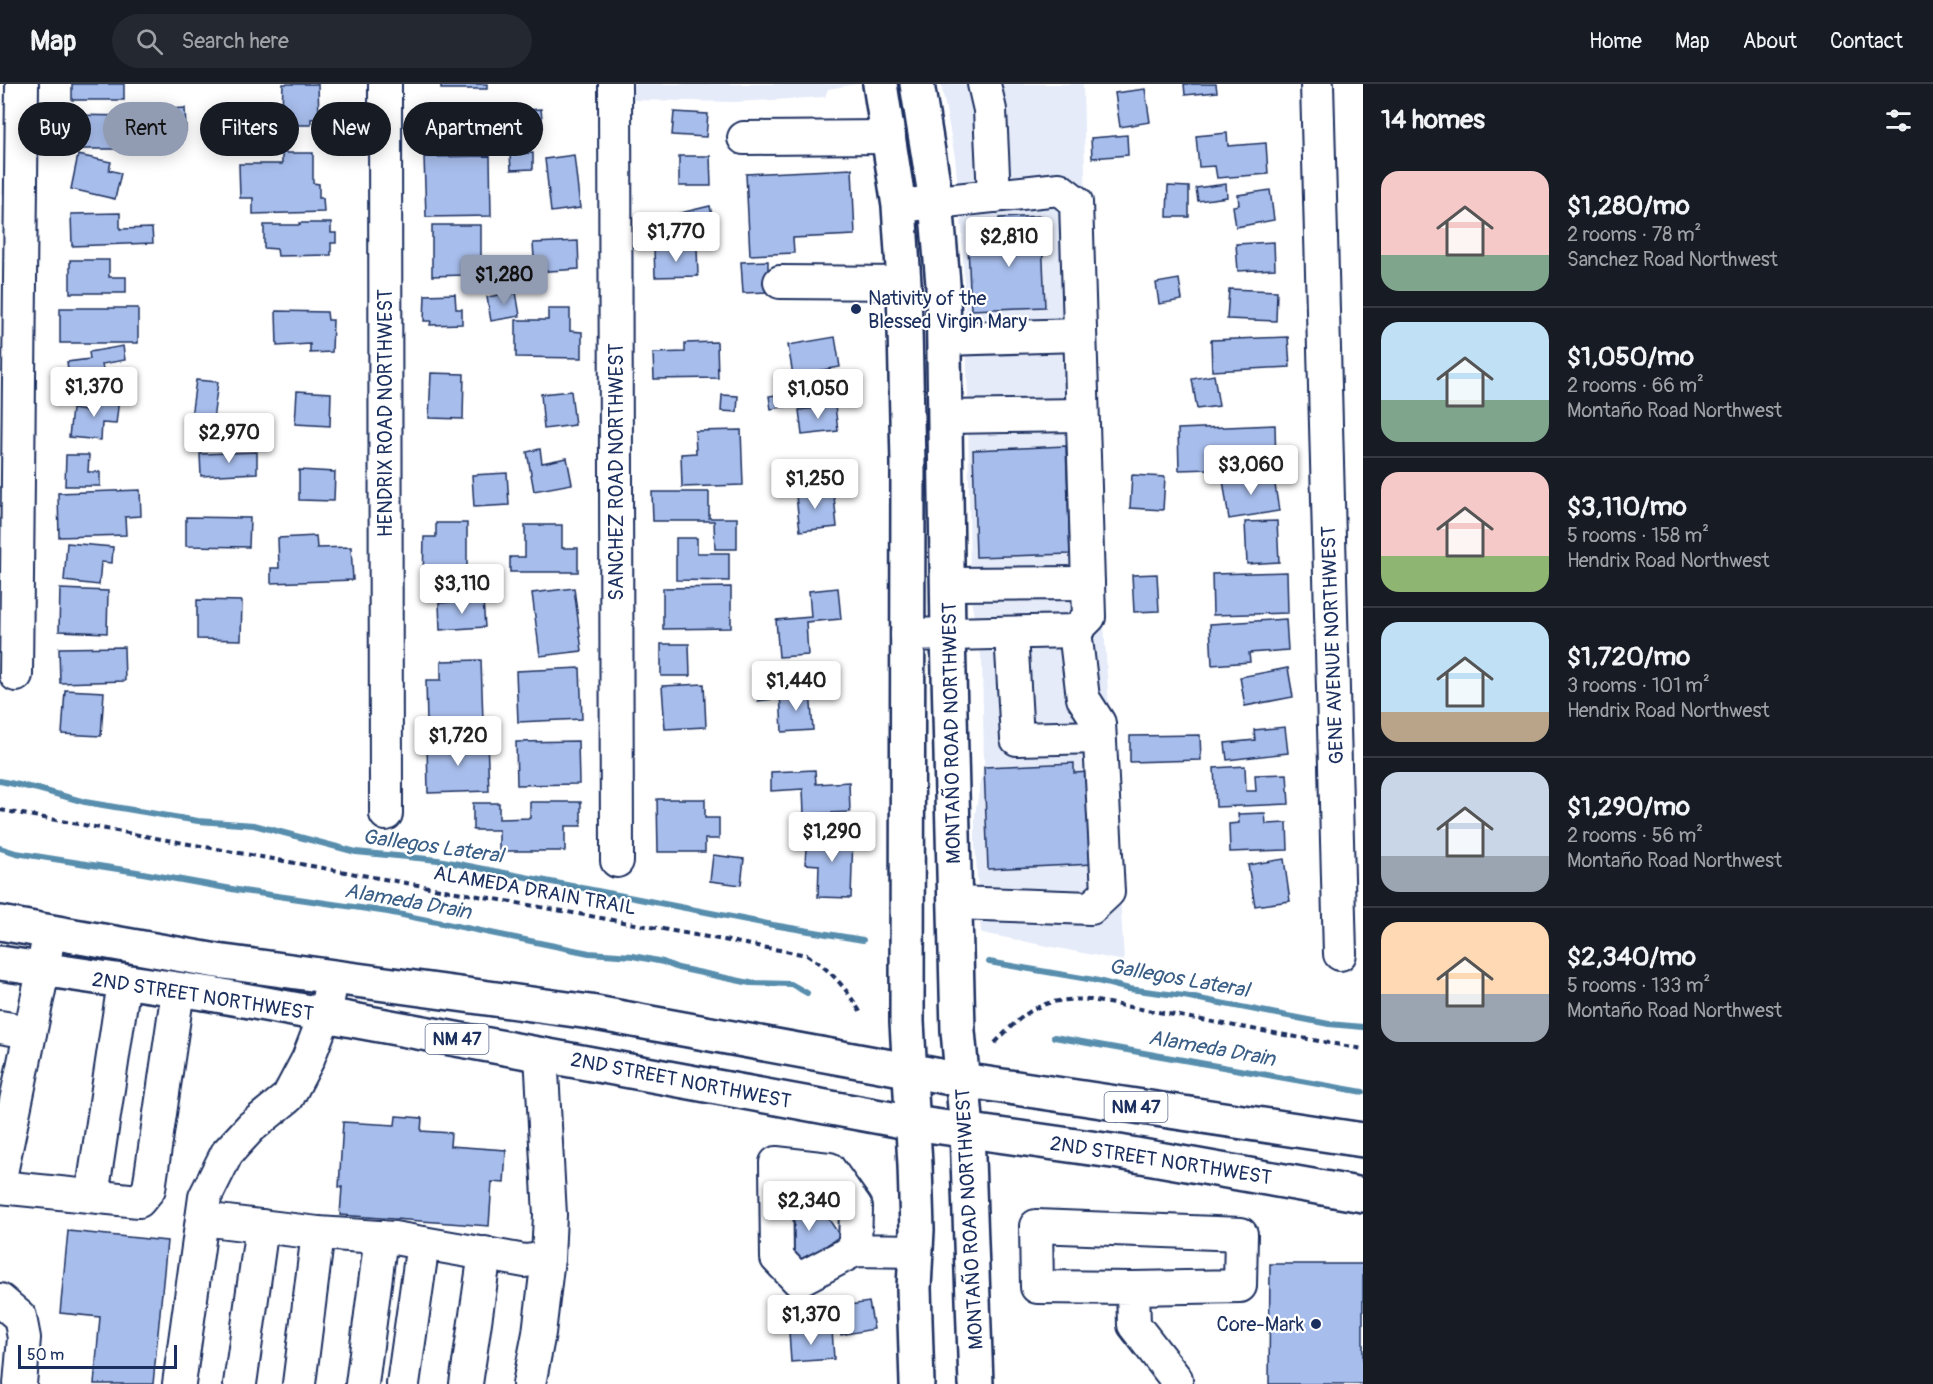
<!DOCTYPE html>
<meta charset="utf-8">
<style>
:root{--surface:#171b24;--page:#242831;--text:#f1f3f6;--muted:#9ea1a6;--line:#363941;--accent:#919bb2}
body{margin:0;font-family:Pangolin,sans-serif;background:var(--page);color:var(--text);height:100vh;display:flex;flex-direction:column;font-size:22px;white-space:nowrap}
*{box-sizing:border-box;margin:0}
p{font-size:20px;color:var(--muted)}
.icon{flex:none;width:33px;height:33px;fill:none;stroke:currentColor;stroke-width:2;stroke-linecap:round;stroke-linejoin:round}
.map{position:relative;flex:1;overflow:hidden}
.panel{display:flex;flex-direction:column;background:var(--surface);width:570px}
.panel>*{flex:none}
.top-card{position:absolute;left:18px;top:18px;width:570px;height:54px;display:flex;gap:12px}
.scale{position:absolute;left:18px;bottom:15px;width:159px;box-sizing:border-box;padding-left:6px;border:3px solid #1b2f5e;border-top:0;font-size:16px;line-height:21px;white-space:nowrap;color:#1b2f5e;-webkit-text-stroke:4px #fff;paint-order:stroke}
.price{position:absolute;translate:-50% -51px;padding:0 14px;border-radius:6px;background:#fff;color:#222;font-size:20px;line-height:39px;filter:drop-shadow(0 2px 3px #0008)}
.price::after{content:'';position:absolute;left:50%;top:36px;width:18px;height:14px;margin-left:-9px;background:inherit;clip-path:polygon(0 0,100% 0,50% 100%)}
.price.active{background:var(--accent);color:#111}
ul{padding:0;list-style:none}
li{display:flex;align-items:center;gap:18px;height:150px;padding:0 18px}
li+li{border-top:2px solid var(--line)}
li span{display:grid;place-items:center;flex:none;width:168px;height:120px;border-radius:18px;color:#555}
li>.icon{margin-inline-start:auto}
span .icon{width:72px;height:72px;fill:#fffc;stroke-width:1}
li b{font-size:26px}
h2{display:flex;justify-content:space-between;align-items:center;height:72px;padding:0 18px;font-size:26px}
.pill{padding:0 21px;border-radius:27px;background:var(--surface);box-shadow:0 3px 15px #0003;font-size:21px;line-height:54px}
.pill.active{background:var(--accent);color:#111}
header{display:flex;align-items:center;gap:36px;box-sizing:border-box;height:84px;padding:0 30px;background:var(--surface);border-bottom:2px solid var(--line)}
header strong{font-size:28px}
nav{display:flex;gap:33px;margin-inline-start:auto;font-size:21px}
.search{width:420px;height:54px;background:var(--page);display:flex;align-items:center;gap:15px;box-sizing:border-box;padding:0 21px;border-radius:33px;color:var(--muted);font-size:22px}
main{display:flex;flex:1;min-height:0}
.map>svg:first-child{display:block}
.built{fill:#e5ebf9}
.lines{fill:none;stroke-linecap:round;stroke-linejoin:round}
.stream{stroke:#598ead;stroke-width:6}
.building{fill:#a7bdeb;stroke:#1b2f5e;stroke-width:1.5}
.minor-casing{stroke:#1b2f5e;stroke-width:36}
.major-casing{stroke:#1b2f5e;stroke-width:38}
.path{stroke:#1b2f5e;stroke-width:4;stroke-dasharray:6 4.5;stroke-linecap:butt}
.minor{stroke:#fff;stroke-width:32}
.major{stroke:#fff;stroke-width:33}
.poi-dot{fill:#1b2f5e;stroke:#fff;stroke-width:2}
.labels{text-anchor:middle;stroke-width:4.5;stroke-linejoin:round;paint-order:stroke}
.shield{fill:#fff;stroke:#5f6d8e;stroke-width:1.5}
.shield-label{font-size:18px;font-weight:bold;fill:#1b2f5e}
.poi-label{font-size:20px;fill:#1b2f5e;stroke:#fff;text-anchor:start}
.street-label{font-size:20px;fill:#1b2f5e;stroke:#fff}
.water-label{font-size:21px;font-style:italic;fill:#3a5e86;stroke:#fff}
</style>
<header>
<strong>Map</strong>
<div class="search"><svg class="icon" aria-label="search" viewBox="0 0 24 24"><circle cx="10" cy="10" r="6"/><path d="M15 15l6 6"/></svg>Search here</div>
<nav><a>Home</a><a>Map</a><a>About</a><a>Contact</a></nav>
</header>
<main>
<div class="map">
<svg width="1363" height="1300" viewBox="0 0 1363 1300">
<rect width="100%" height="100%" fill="#fff"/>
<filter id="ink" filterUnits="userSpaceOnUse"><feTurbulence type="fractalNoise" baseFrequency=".0167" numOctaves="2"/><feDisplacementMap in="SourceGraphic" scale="12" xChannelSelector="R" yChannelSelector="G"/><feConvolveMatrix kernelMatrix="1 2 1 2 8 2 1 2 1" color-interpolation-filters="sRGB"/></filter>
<g filter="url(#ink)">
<g class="built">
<path d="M634,0H857L828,5L825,13L736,18L632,16Z"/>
<path d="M941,0H1083L1090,303L1124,877L981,849L975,759V730L984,679L982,578L970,510L968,314L962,145L955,73Z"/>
</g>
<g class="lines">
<g class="stream">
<path d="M0,697L38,705L85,718L198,737L254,741L356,768L438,776L773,841L863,856"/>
<path d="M0,764L16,769L137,788L243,807L388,828L589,869L633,872L663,878L678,884L750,899L791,900L807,909"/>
<path d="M989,878L1094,896L1129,905L1184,912L1329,940L1363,943"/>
<path d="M1054,953L1363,1008"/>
</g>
</g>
<g class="building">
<rect x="72" y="0" width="52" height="16"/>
<path d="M283,0H318L319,34L311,35V41H291V26H282Z"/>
<rect x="441" y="0" width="46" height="5"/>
<path d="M1184,0H1216L1217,8L1185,11Z"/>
<path d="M1145,5L1150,38L1120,43L1115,9Z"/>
<path d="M185,24L186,47L156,48L154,26Z"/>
<path d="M541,25L543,44L522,46L524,61L487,64L485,29Z"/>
<path d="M674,28L708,30L706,53L672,51Z"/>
<path d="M70,31L129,32V65H70Z"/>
<path d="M1227,49L1228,62L1266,59L1268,90L1217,94L1215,82L1199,83L1196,52Z"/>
<path d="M1127,51L1128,71L1092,74L1091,54Z"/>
<path d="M282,69H313V99L319,100V114H323L324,128L253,130V114H240L239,80H282Z"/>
<path d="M533,69V85L511,86L510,70Z"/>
<path d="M78,71L111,78L109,86L121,89L115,115L71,105Z"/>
<path d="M574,71L580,124L551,128L545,75Z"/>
<path d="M490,72L491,132L426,133L424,73Z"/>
<path d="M679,72H710L711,102H679Z"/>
<path d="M852,85L855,151L793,154L794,169L750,171L746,90Z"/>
<path d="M1226,100L1227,113L1198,117L1196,104Z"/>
<path d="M1168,102L1189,103V133H1167Z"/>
<path d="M1270,106L1274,136L1236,143L1233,122L1239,121L1238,111Z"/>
<path d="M710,122L715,146L678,155L672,131Z"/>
<path d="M120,129V145L152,144L153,159L72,162L71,130Z"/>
<path d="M1041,132L1045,223L971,226L968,162L1000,160L999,134Z"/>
<path d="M299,139H331V149H336V159H331V171L278,172L277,165L264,164V141H300Z"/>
<path d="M432,141H481V174H464V191L432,192Z"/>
<path d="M578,157L579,185L535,188L533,159Z"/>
<path d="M1274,158L1275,185L1238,187L1236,160Z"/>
<path d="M697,164L698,192L655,193L654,165Z"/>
<path d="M70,176H109V193H126V209H70Z"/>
<path d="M768,177V208L743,209L741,178Z"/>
<path d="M1179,195L1182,216L1159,220L1156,199Z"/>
<path d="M1229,205L1277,207L1276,237L1227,235Z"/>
<path d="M516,208L520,232L491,237L487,213Z"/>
<path d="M455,210L456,225H462V240L430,241L431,237H424L425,211Z"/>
<rect x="60" y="224" width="78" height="35"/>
<path d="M548,225H570V247L582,248V274L516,273V236H548Z"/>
<path d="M276,227L327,228L328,236H333L332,268L310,269V260L277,262Z"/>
<path d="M835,253L840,283L793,291L788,261Z"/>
<path d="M1288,253L1290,283L1212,287L1211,256Z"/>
<path d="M717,258L718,294L654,295L653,269L685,268V259Z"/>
<path d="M123,262L125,276L102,280L106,303L71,308L67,278L90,275L89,268Z"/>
<path d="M431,289L464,290L463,335L429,334Z"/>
<path d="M1214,291L1219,322L1197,325L1192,295Z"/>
<path d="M196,296L218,298L211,351L189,348Z"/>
<path d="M297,307L331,309L330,342L295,340Z"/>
<path d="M571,307L575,341L544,345L541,310Z"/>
<path d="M794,308L796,321L771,325L769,312Z"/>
<path d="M87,311L119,315L116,340L102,339L101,356L69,353L72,325L85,327Z"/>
<path d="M722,311L738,312L737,328L721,327Z"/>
<path d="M835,322L838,347L802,351L799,326Z"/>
<path d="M1275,341L1276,383L1179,386L1178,345Z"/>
<path d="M741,346L743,401L682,403L681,370L696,369L695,347Z"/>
<path d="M1066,362L1070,470L976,473L973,366Z"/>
<path d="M540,365L542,379L567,374L572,400L534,407L527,368Z"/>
<path d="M257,368V389L201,392L200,370Z"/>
<path d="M66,371H89L88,388H100V402H65Z"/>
<path d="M299,386L335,388L334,417L299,416Z"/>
<path d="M1273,388L1279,427L1229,435L1223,396Z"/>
<path d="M507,389L509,421L474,423L472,391Z"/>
<path d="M1132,391L1165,393L1163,426L1130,424Z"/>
<path d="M815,401L816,414L834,412L837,443L800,447L795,403Z"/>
<path d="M140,406L141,432L125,433L126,451L59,453L58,409Z"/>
<path d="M652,408H709V434H737V465H715L714,437H653Z"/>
<path d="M186,433L250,434L249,463L186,462Z"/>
<path d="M1277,437L1279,478L1247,480L1245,438Z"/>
<path d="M436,439H467V498L423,497L424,453H436Z"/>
<path d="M525,441H562V464H578V488H510V473H525Z"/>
<path d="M316,452L317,464L351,463L353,496L271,499V484H279L278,454Z"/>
<path d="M676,454H697V469H729V497L676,496Z"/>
<path d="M67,459L113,463L112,479L101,478L99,501L64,497Z"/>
<path d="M1287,488L1288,529L1213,531L1212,490Z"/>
<path d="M1157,490L1159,527L1134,528L1132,491Z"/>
<path d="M731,503V544L663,545V504Z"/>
<path d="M574,504L582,567L540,572L532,509Z"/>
<path d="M838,504L841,535L806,538L808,571L779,573L776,536L811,533L809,507Z"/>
<path d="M60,505L108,507L107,549L59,547Z"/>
<path d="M197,516L242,517L241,556L197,555Z"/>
<path d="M483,516L485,543L440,546L439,519Z"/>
<path d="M1286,535L1288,566L1249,569L1250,578L1212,581L1210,540Z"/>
<path d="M661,560H689L690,592H661Z"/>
<path d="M124,563L125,597L60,599L59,564Z"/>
<path d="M481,576L483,638L427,639L426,596H441V577Z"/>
<path d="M580,584L582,635L518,638L516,587Z"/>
<path d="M1288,584L1293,613L1245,622L1240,593Z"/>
<path d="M772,597L773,615L758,617L756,599Z"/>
<path d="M704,600L706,643L665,645L662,602Z"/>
<path d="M65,606L104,608L101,652L62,650Z"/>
<path d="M810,607L813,646L782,648L780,609Z"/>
<path d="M1285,643L1288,669L1227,676L1225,659L1255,656L1254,646Z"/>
<path d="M1200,651L1201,676L1130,678V652Z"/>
<path d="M487,656L489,707L428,709L427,658Z"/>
<path d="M578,657L579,700L517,701L516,658Z"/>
<path d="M1074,679V689L1089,688L1094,780L988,785L984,683Z"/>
<path d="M1245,682L1246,707H1256L1255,691L1287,690L1289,720L1216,723L1214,684Z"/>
<path d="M815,686L816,700L849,698L850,728L804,730L803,705L771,707V688Z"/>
<path d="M657,715H705V734H719V755H705V768H658Z"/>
<path d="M530,718H581V742H565V767H499V746H473V719H499V735L530,734Z"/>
<path d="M1265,729L1266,740L1287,739L1288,766L1230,768L1229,740L1239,739L1238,730Z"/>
<path d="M807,749L853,751L851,814L818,813L819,781L805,780Z"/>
<path d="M713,771L744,775L741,801L710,797Z"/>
<path d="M1284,775L1290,817L1255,822L1248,781Z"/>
<path d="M396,1032L422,1034L421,1047L451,1049L450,1062L506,1066L504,1099L492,1098L489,1142L340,1131L342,1103H339L343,1038L395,1041Z"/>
<path d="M814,1113L840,1152L798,1181L779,1153L795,1142L788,1131Z"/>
<path d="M68,1147L167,1157L153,1300H94L100,1233L60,1229Z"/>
<path d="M1270,1180H1363V1300H1269Z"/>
<path d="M869,1218L874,1245L841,1251L836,1223Z"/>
<path d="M832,1246L834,1275L791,1278L789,1248Z"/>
</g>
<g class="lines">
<g class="minor-casing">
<g id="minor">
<path d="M385,0L386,730"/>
<path d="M615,0L617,777"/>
<path d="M984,0L990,26L994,112"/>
<path d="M1317,0L1340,870"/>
<path d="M744,54L889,53"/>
<path d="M899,122L1059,105L1076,118L1088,499L1089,533L1075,547L907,551"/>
<path d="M780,198L904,199"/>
<path d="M944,255L1080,251"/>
<path d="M946,333L1082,331"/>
<path d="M948,500L1088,499"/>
<path d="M1011,549L1017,655L1099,653"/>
<path d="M16,591L22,0"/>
<path d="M955,819L1091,824L1108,808L1099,639L1083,614L1075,547"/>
<path d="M0,943L30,948"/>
<path d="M0,1094L43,887L49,848"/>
<path d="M0,1103L139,1117L149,1105L178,906"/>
<path d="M92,1112L124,898"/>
<path d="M202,1135L318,1149L394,1154L525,1177L548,1174"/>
<path d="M855,1166L798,1196L777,1174L776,1079L829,1085L856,1123L855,1166L916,1167"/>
<path d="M1133,1204L1037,1203L1036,1142L1241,1150L1240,1202L1133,1204L1134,1241L1176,1295V1300"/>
<path d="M0,1216L20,1233L24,1254L20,1300"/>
<path d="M179,1300L205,1113L227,1069L251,1043L288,1013L308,975L325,931L332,895"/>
<path d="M240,1300L262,1142"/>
<path d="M299,1300L318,1149"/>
<path d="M362,1300L381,1153"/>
<path d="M403,1300L423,1159"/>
<path d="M466,1300L485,1169"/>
<path d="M529,1300L539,1249L548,1174L550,1131L541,970"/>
</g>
</g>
<g class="major-casing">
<g id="major">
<path d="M880,0L899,122L904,199L908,380L907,938L915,1081L917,1146L914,1204L917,1300"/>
<path d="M917,0L936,117L943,200L948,550L958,947L967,1046L976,1300"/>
<path d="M0,839L217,877L590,928L962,996L1363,1056"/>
<path d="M0,879L211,910L913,1039L1119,1068L1363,1111"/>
</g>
</g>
<g class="path">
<path d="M0,726L807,871C832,887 847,905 862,931"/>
<path d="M995,959C1027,925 1043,913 1091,916L1363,965"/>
</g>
<use href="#minor" class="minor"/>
<use href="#major" class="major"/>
</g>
</g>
<g class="poi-dot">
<circle cx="856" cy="225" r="6"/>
<circle cx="1316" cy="1240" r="6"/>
</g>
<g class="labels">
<g class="shield">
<rect x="425.5" y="940" width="63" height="30" rx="4.5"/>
<rect x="1104.5" y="1008" width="63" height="30" rx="4.5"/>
</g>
<g class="shield-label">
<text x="457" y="961">NM 47</text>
<text x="1136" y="1029">NM 47</text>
</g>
<g class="poi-label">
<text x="868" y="221">Nativity of the<tspan x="868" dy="23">Blessed Virgin Mary</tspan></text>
<text x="1304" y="1247" text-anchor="end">Core-Mark</text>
</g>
<g class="street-label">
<text transform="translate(385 329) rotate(-90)" y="7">HENDRIX ROAD NORTHWEST</text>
<text transform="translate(616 388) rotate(-90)" y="7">SANCHEZ ROAD NORTHWEST</text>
<text transform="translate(1332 561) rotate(-92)" y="7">GENE AVENUE NORTHWEST</text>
<text transform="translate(951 649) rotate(-91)" y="7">MONTAÑO ROAD NORTHWEST</text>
<text transform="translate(535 806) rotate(10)" y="7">ALAMEDA DRAIN TRAIL</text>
<text transform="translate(203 912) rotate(9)" y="7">2ND STREET NORTHWEST</text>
<text transform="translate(681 996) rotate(11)" y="7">2ND STREET NORTHWEST</text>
<text transform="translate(1161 1076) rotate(9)" y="7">2ND STREET NORTHWEST</text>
<text transform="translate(969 1135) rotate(-93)" y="7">MONTAÑO ROAD NORTHWEST</text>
</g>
<g class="water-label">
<text transform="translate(433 762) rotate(8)" y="7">Gallegos Lateral</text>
<text transform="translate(408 817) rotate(10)" y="7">Alameda Drain</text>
<text transform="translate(1179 894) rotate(10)" y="7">Gallegos Lateral</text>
<text transform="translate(1212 964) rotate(10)" y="7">Alameda Drain</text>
</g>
</g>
</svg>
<div class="scale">50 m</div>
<b class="price" style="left:676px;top:179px">$1,770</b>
<b class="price" style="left:1009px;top:184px">$2,810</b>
<b class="price active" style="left:504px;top:222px">$1,280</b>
<b class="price" style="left:94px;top:334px">$1,370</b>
<b class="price" style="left:818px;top:336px">$1,050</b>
<b class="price" style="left:229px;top:380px">$2,970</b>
<b class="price" style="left:1251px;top:412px">$3,060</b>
<b class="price" style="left:815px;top:426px">$1,250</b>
<b class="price" style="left:462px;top:531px">$3,110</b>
<b class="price" style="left:796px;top:628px">$1,440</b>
<b class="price" style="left:458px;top:683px">$1,720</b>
<b class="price" style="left:832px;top:779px">$1,290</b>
<b class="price" style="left:809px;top:1148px">$2,340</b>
<b class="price" style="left:811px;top:1262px">$1,370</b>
<div class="top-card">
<a class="pill">Buy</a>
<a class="pill active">Rent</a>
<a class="pill">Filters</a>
<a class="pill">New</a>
<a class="pill">Apartment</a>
</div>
</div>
<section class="panel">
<h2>14 homes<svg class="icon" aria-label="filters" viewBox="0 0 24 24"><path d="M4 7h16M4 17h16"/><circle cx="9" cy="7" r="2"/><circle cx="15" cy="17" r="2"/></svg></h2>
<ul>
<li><span style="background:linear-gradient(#f6c9c9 70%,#7fa58c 0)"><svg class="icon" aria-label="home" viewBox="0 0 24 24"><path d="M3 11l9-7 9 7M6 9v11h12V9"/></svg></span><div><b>$1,280/mo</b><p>2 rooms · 78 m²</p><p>Sanchez Road Northwest</p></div></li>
<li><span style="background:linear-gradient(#bfe0f5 65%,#7fa58c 0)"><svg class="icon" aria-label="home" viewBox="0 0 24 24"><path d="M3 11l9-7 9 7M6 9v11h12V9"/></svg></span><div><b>$1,050/mo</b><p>2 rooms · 66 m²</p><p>Montaño Road Northwest</p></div></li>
<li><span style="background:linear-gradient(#f6c9c9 70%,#8fb573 0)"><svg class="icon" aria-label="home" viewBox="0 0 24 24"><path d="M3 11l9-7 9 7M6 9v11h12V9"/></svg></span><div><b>$3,110/mo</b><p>5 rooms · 158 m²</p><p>Hendrix Road Northwest</p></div></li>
<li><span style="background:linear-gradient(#bfe0f5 75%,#b9a48a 0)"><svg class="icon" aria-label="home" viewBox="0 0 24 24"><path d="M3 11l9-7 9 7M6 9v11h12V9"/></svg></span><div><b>$1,720/mo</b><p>3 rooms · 101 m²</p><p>Hendrix Road Northwest</p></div></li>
<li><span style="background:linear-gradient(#c9d6e8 70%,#9aa5b1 0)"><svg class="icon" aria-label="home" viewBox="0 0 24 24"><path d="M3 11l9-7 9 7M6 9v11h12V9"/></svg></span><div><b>$1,290/mo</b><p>2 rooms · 56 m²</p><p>Montaño Road Northwest</p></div></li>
<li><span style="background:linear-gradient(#ffd9b3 60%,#9aa5b1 0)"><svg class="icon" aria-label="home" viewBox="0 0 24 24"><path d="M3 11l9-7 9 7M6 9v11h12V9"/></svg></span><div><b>$2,340/mo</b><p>5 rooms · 133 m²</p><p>Montaño Road Northwest</p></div></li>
</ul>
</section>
</main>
